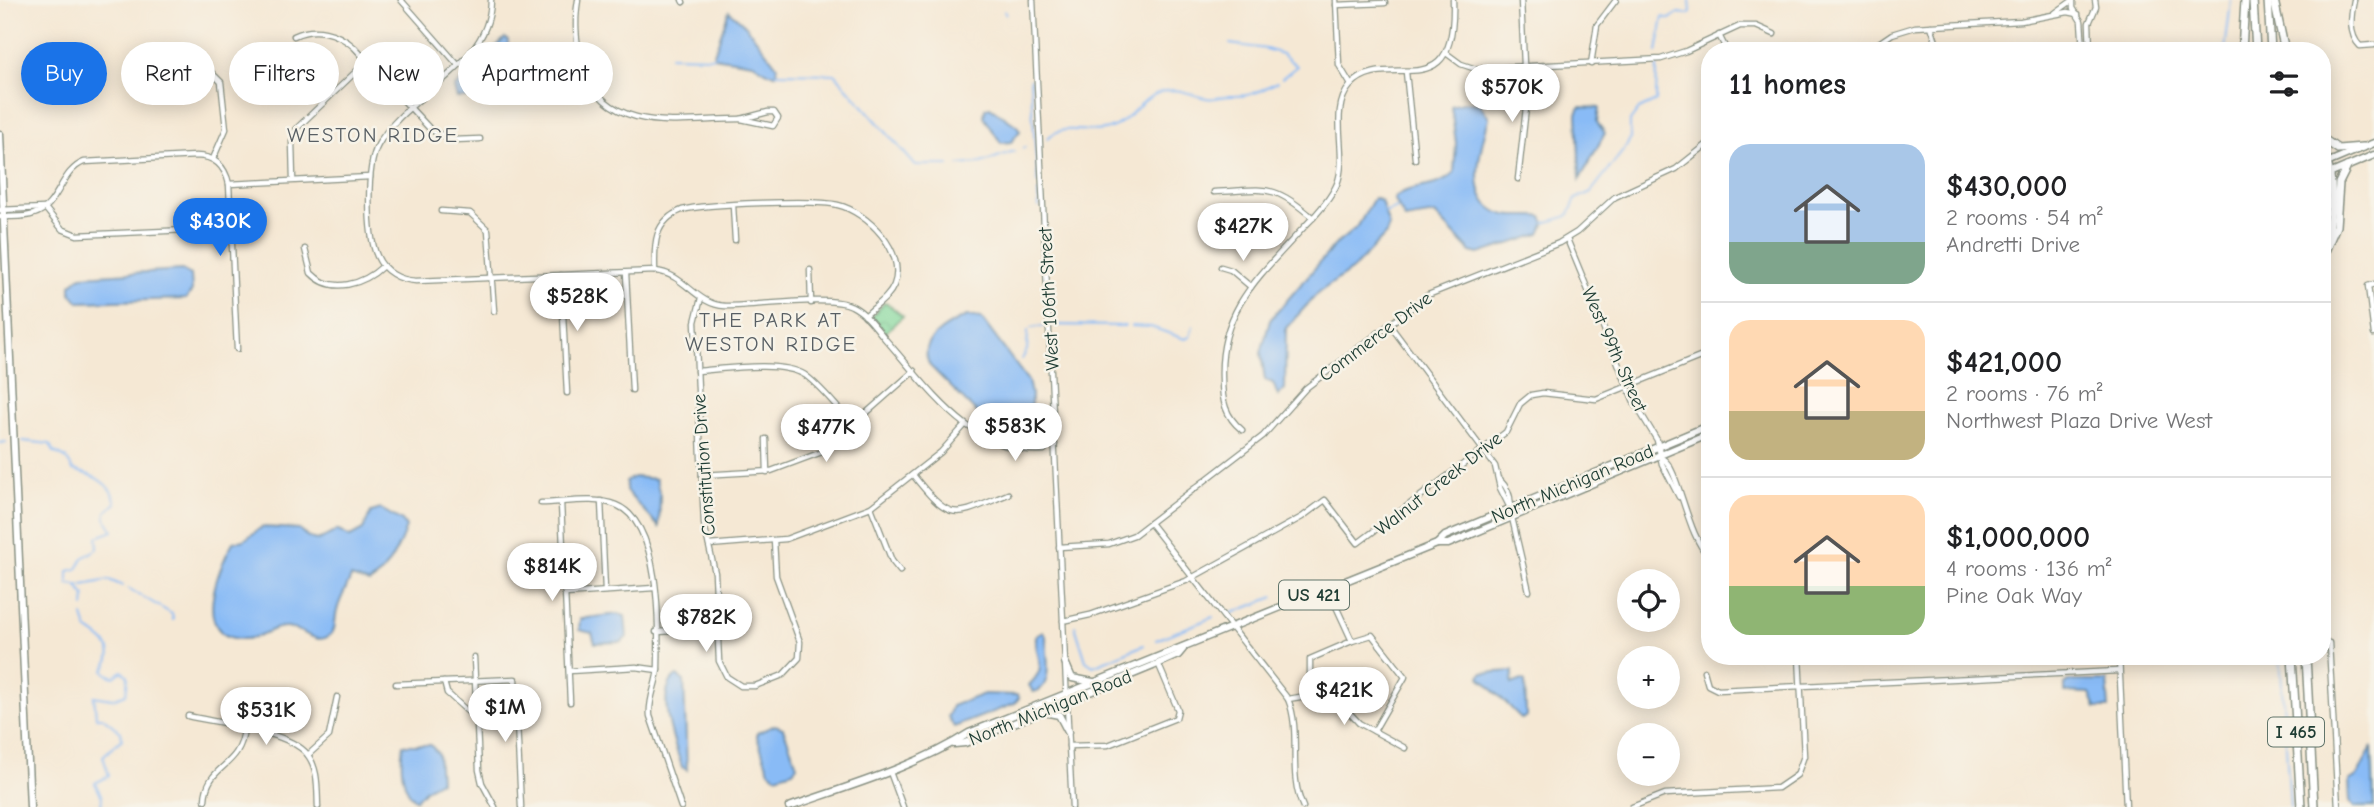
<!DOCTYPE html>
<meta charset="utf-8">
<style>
:root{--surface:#fff;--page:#f2f2f2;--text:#202124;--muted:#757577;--line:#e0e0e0;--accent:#1a73e8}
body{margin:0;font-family:"Comic Neue",sans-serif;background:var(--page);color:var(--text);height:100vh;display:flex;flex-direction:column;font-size:26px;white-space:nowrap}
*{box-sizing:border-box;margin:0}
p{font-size:23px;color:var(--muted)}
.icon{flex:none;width:38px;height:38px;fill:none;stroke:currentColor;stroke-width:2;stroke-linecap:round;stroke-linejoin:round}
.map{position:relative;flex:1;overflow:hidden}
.drawer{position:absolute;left:1701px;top:42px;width:630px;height:623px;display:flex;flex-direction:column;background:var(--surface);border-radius:28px;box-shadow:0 4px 18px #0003}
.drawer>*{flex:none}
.banner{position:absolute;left:21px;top:42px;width:665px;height:63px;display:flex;gap:14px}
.controls{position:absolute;left:1617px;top:569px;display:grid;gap:14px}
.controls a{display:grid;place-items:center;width:63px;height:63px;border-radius:50%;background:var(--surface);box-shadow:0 4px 18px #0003;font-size:35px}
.price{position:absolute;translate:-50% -60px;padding:0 16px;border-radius:24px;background:#fff;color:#222;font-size:23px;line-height:46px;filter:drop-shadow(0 2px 4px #0008)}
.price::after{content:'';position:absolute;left:50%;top:42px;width:21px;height:16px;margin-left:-10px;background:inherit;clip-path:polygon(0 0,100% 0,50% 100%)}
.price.on{background:var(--accent);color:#fff}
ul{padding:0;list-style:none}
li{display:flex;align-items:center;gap:21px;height:175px;padding:0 28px}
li+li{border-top:2px solid var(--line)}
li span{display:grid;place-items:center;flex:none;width:196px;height:140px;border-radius:21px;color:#555}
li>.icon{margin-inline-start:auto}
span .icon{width:84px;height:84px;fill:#fffc;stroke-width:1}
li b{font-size:30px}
h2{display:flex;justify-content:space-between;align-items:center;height:84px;padding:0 28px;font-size:30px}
.pill{padding:0 24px;border-radius:32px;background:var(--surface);box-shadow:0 4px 18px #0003;font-size:24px;line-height:63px}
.pill.on{background:var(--accent);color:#fff}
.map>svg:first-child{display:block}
.park{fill:url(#park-crowns);stroke:#508a68;stroke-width:2}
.water{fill:#89bbf6;stroke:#547c95;stroke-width:2}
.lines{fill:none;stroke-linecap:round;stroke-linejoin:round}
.stream{stroke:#89bbf6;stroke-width:2}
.minor-casing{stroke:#8a9284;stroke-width:7}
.major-casing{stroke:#8a9284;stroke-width:9}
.highway-casing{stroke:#8a9284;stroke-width:10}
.minor{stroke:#fff;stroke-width:4.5}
.major{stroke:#fff;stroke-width:6}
.highway{stroke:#fff;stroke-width:7}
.labels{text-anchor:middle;stroke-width:5;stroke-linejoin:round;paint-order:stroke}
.shield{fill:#f7f3e8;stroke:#60746a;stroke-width:2}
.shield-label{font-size:18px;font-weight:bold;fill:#1f3d34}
.street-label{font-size:19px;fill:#1f3d34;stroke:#f7f3e8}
.neighbourhood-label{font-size:21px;letter-spacing:2px;fill:#585f64;stroke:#f7f3e8}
</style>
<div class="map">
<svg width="2374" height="807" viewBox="0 0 2374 807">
<defs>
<pattern id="park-crowns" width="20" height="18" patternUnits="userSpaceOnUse" patternTransform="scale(1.75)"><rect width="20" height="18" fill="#81d89b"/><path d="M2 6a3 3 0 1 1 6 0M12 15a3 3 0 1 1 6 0" fill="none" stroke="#6fba86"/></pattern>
</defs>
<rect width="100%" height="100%" fill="#f7f3e8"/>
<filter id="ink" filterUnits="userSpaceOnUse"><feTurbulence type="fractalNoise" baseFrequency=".0143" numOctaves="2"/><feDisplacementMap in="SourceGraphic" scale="14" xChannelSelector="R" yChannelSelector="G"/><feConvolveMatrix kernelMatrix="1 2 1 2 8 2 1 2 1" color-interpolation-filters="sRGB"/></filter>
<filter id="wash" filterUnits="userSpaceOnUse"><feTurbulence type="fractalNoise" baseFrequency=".00686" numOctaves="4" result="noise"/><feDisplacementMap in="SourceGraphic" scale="28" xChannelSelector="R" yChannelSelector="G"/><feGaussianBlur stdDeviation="1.57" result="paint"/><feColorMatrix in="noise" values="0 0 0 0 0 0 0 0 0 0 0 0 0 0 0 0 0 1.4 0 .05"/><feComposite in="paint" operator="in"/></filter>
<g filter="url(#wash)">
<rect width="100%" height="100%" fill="#f5e8d4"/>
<path class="park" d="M885,302L903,316L885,333L871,317Z"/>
<g class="water">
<path d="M729,11L745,25L777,66L776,74L769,73L753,63L713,57Z"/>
<path d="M505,38L508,40L507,93L495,98H457L454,88Z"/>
<path d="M1466,102L1480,104L1489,118C1482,143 1466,193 1494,210C1509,220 1526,214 1542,217L1545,223L1540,234L1479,254L1471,252L1435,214L1405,219L1394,199C1407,183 1436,192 1454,173L1456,143L1451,106Z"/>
<path d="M990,107L1017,126L1020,131L1011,142L1001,143L984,117L985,109Z"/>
<path d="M1580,107L1599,108L1597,122L1605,133L1580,179L1577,114Z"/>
<path d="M1374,198L1381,201L1389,226L1386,234L1354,268L1318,293L1286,328L1285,389L1278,396L1273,383L1265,380L1261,353L1270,320L1334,246L1358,226Z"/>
<path d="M182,270L191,275L192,291L186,299L79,302L71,293V285L81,276Z"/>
<path d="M967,316L981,318L1028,381L1031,394V419L1027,424L1019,426L997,423L979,415L930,366C916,340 947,325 967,316Z"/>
<path d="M634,477L656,479L660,496L659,527L626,491V481Z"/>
<path d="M381,509L402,521L406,527C400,545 386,574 369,583L351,577C347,588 339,600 337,611C334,619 337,631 329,636C315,646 298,625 284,627C269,628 257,640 242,639C190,637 219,566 233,542L244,540L262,527L299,529C314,545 320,541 337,530L350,537L363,530L371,512Z"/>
<path d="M618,614L625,616L627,637L622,642L595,643L592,633L579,630L580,619Z"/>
<path d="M1043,632L1046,636C1046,653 1055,689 1033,692L1029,685C1050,665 1034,659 1036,636Z"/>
<path d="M1513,671L1512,684L1522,680L1525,682L1526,716L1522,719L1480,677L1482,673Z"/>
<path d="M677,676L684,681L687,770L682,767C676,747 653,690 677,676Z"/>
<path d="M2069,681H2107L2109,708H2096L2090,693L2065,692V684Z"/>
<path d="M984,694L1017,695L1019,698L1014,704L954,727L948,717L952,706Z"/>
<path d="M775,725L783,728L797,765L793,771L776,776L769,771L757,737V733Z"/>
<path d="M403,745H431L438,754L440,781L426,789L416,800C401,790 400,762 403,745Z"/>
<path d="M2372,747L2374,807H2354L2350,801L2349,781L2358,775Z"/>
</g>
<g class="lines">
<g class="stream">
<path d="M1004,11L1006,14"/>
<path d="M1230,44L1266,49L1282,54L1297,66L1282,78"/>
<path d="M2225,51L2231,0"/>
<path d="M1657,52L1663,17L1670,19L1678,13L1688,14L1691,12L1690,0"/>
<path d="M670,56L713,57"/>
<path d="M776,73L835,74L915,165H949"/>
<path d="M1030,79L1038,184"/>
<path d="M1047,139C1063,121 1087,136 1108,129C1132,122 1139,96 1165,91C1182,88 1190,95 1206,98C1215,100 1224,95 1232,96C1252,97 1259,91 1277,82"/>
<path d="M1023,148L1025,147"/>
<path d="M959,165L981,163L1014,151"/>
<path d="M1038,192L1039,207"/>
<path d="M1384,213L1397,208"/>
<path d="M1545,223L1568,216L1576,199L1591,192L1626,147L1630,139V121L1639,109L1656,101L1657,66"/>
<path d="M1053,325L1125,326"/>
<path d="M1131,326L1151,327L1185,339L1190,337L1193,326"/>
<path d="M1031,328L1045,326"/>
<path d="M1022,359L1027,350L1028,331"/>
<path d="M23,441L50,444L54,452L66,458L73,470C93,475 111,482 116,503L106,512L105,518L113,531L97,537L98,548L83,558L77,569L68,571V584L76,585L85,596L84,607"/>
<path d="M0,443L6,442"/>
<path d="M78,586L109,580L123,586"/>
<path d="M128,588L172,614L173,620"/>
<path d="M1230,614L1274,597"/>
<path d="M83,616L87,629C104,641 118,647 104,670L107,674L114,677L122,671L128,676L126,694L112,699L94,696L96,717H102L121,732L122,739L103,756L109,776L95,783L102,797L101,807"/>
<path d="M1075,626L1086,661L1093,666L1144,645"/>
<path d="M1156,640L1213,617"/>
<path d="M2280,656L2290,807"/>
</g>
</g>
</g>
<g filter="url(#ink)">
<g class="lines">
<g class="minor-casing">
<g id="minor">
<path d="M401,0L458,65"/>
<path d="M491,0C490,68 405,94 378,145C366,166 367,234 377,256C384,272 399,280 416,281L655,271C684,273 696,305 725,306C753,307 831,294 852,306C866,313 876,328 886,340C929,388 973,456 1044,450L1047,445L1055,444"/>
<path d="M578,0C574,24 576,47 584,70C610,137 683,119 741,119"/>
<path d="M682,0L683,2"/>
<path d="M1033,0L1072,807"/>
<path d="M1336,0L1339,65L1351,85"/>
<path d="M2073,0V8L2081,21L2083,51"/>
<path d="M2354,0C2351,15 2348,34 2360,46L2374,45"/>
<path d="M1336,5L1385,3"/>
<path d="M2055,13L2073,0"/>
<path d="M1931,26L1939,51"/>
<path d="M1719,35L1727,51"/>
<path d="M294,36C315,26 337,32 354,47L431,130L453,140L480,139"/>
<path d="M1867,51L1892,34L1915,27L2021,21L2068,12L2078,14"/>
<path d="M2090,51L2089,23L2096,7L2095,0"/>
<path d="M1446,53L1461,64L1476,69L1661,59L1686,51L1740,26H1756L1774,34"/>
<path d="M1591,64L1597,25L1616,0"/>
<path d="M175,67L207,68L221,82L226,129L213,159"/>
<path d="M1406,72L1415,159"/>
<path d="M768,112H774L778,118L773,126L741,119Z"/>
<path d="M1518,179L1526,108L1521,0"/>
<path d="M293,180L292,142L297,128L367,61"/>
<path d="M229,184L370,177"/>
<path d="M1214,192C1266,190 1272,182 1313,218"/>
<path d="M733,206L735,240"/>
<path d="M45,208L62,229L77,235L231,228"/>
<path d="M0,210L44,208"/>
<path d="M441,211L470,213L488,230L494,311"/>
<path d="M0,217C11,216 24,218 34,214C59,207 60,171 84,162L196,156C214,156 225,166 229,184L237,349"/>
<path d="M1567,239L1634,402L1657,440L1662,464L1679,497"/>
<path d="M305,249L311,273C332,295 364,284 383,266"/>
<path d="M1221,267L1231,270L1251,287"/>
<path d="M810,270L811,303"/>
<path d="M655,271C654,244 654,221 682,210C705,204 816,199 838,205C867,212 907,252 894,285C889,298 875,306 865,316"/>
<path d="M626,273L632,390"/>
<path d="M561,275L567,393"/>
<path d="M2374,284L2368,286L2374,334"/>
<path d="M701,298L695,322L704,524L715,573L719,661L727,677L741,686H755L783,675L799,658L800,642L776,576L774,540"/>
<path d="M1389,324L1495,466L1500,488L1510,508"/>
<path d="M697,371C725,369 781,360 805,375C823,388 839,410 854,426"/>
<path d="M1242,430C1225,416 1222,401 1222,379C1219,308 1261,275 1305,226C1317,214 1330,200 1337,184C1349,154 1328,111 1350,86C1386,45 1457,114 1453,0"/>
<path d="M980,435L1012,440H1043L1047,445"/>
<path d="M766,439L767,472"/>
<path d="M1663,459C1679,468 1687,537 1710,558"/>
<path d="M702,475L771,471L822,452L914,371"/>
<path d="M913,475C952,524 953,517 1008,494"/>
<path d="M1500,480C1508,488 1512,497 1510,509L1529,591"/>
<path d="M601,501L605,590"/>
<path d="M541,503C564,503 594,496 616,505C661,523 659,626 658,668C657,685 648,699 650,716L681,807"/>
<path d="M561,503L570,702"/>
<path d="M871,507L892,561L900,571"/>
<path d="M1150,523L1288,699C1302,733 1287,773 1303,807"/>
<path d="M709,545L786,539L871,507L941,452L965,425"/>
<path d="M1059,547L1109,544L1134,535L1263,436L1306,388L1428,295L1559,243L1577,232L1615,197L1676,169L1710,142"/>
<path d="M565,594L654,588"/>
<path d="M1063,621L1090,615L1186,581L1302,517L1325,500L1358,543L1506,432L1520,404L1531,395L1543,393L1596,399L1710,353"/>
<path d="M656,632L717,629"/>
<path d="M1352,641L1372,635L1405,677L1374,731"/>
<path d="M2329,643L2338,807"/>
<path d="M2119,656L2126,807"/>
<path d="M474,657L479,770L482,783L495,807"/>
<path d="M569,671L636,667L658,670"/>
<path d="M1704,671L1708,685L1718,690L2119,671"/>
<path d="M444,682L447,693L477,720"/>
<path d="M396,684L515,679L521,807"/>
<path d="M1310,693V659L1352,641L1328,589"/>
<path d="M1288,699L1330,692L1359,723L1405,748"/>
<path d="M188,716C217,723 289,731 307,754C319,769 317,789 318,807"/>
<path d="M1069,746L1108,745L1176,718L1178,710L1158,663"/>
<path d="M308,755L329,736L337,697"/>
<path d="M890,772L903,807"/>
<path d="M205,800C207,763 240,770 244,729"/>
<path d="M1632,807L1665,794L1778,788L1797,775L1804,756L1799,656"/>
</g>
</g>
<g class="major-casing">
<g id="major">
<path d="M0,134L30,807"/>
<path d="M2322,165L2374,143"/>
<path d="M2322,177L2374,155"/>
<path d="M1437,544L1445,536L1710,425"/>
<path d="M1065,662L1072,678L1093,682"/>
<path d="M1044,712L1059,715L1068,732"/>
<path d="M954,744L965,743L1153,666L1178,655L1183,649"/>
<path d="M789,807C846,787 918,766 969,733L1437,544H1448L1710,434"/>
</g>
</g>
<g class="highway-casing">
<g id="highway">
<path d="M2253,0L2256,51"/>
<path d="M2268,0L2271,51"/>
<path d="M2274,0L2285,51"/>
<path d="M2242,51L2245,0"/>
<path d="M2322,138L2338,149L2363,147"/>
<path d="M2322,144C2337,188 2332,209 2324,253"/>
<path d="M2322,258L2336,226L2339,183L2347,167"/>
<path d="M2292,656L2301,807"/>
<path d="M2306,656L2314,807"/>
</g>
</g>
<use href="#minor" class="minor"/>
<use href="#major" class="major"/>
<use href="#highway" class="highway"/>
</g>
</g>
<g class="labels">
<g class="shield">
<rect x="1279" y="580.5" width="70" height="29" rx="5"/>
<rect x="2268" y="717.5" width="56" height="29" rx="5"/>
</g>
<g class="shield-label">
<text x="1314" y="601">US 421</text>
<text x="2296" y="738">I 465</text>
</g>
<g class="street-label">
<text transform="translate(1048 299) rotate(-93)" y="7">West 106th Street</text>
<text transform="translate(1375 336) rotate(-37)" y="7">Commerce Drive</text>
<text transform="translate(1615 349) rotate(66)" y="7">West 99th Street</text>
<text transform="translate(703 465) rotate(-94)" y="7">Constitution Drive</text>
<text transform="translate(1438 483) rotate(-38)" y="7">Walnut Creek Drive</text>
<text transform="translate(1572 483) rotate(-23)" y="7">North Michigan Road</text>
<text transform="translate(1050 707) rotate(-22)" y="7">North Michigan Road</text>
</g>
<g class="neighbourhood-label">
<text x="373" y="142">WESTON RIDGE</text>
<text x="771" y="327">THE PARK AT<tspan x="771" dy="24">WESTON RIDGE</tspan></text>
</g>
</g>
</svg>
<div class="controls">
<a><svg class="icon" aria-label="locate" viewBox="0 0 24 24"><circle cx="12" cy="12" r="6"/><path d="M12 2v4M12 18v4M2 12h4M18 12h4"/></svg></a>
<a>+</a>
<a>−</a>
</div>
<b class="price" style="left:1512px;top:124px">$570K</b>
<b class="price on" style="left:220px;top:258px">$430K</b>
<b class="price" style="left:1243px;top:263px">$427K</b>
<b class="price" style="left:577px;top:333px">$528K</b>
<b class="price" style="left:1015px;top:463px">$583K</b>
<b class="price" style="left:826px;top:464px">$477K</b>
<b class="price" style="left:552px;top:603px">$814K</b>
<b class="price" style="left:706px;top:654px">$782K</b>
<b class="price" style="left:1344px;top:727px">$421K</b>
<b class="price" style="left:505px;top:744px">$1M</b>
<b class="price" style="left:266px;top:747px">$531K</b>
<div class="banner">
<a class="pill on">Buy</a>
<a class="pill">Rent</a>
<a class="pill">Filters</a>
<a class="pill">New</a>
<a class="pill">Apartment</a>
</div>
<section class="drawer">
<h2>11 homes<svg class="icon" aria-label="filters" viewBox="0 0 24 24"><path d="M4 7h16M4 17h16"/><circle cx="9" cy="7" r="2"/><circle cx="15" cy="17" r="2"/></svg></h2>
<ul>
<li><span style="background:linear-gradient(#a9c7e8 70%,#7fa58c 0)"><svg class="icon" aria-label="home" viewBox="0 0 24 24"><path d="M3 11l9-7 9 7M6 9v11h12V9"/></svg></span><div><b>$430,000</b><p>2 rooms · 54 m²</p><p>Andretti Drive</p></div></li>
<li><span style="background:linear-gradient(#ffd9b3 65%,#c2b280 0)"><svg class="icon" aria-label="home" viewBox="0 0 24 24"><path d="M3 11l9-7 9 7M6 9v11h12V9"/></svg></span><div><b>$421,000</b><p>2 rooms · 76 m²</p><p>Northwest Plaza Drive West</p></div></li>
<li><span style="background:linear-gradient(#ffd9b3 65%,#8fb573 0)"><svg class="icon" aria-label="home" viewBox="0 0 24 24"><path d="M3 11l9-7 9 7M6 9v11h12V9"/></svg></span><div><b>$1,000,000</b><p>4 rooms · 136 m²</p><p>Pine Oak Way</p></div></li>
</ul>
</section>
</div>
